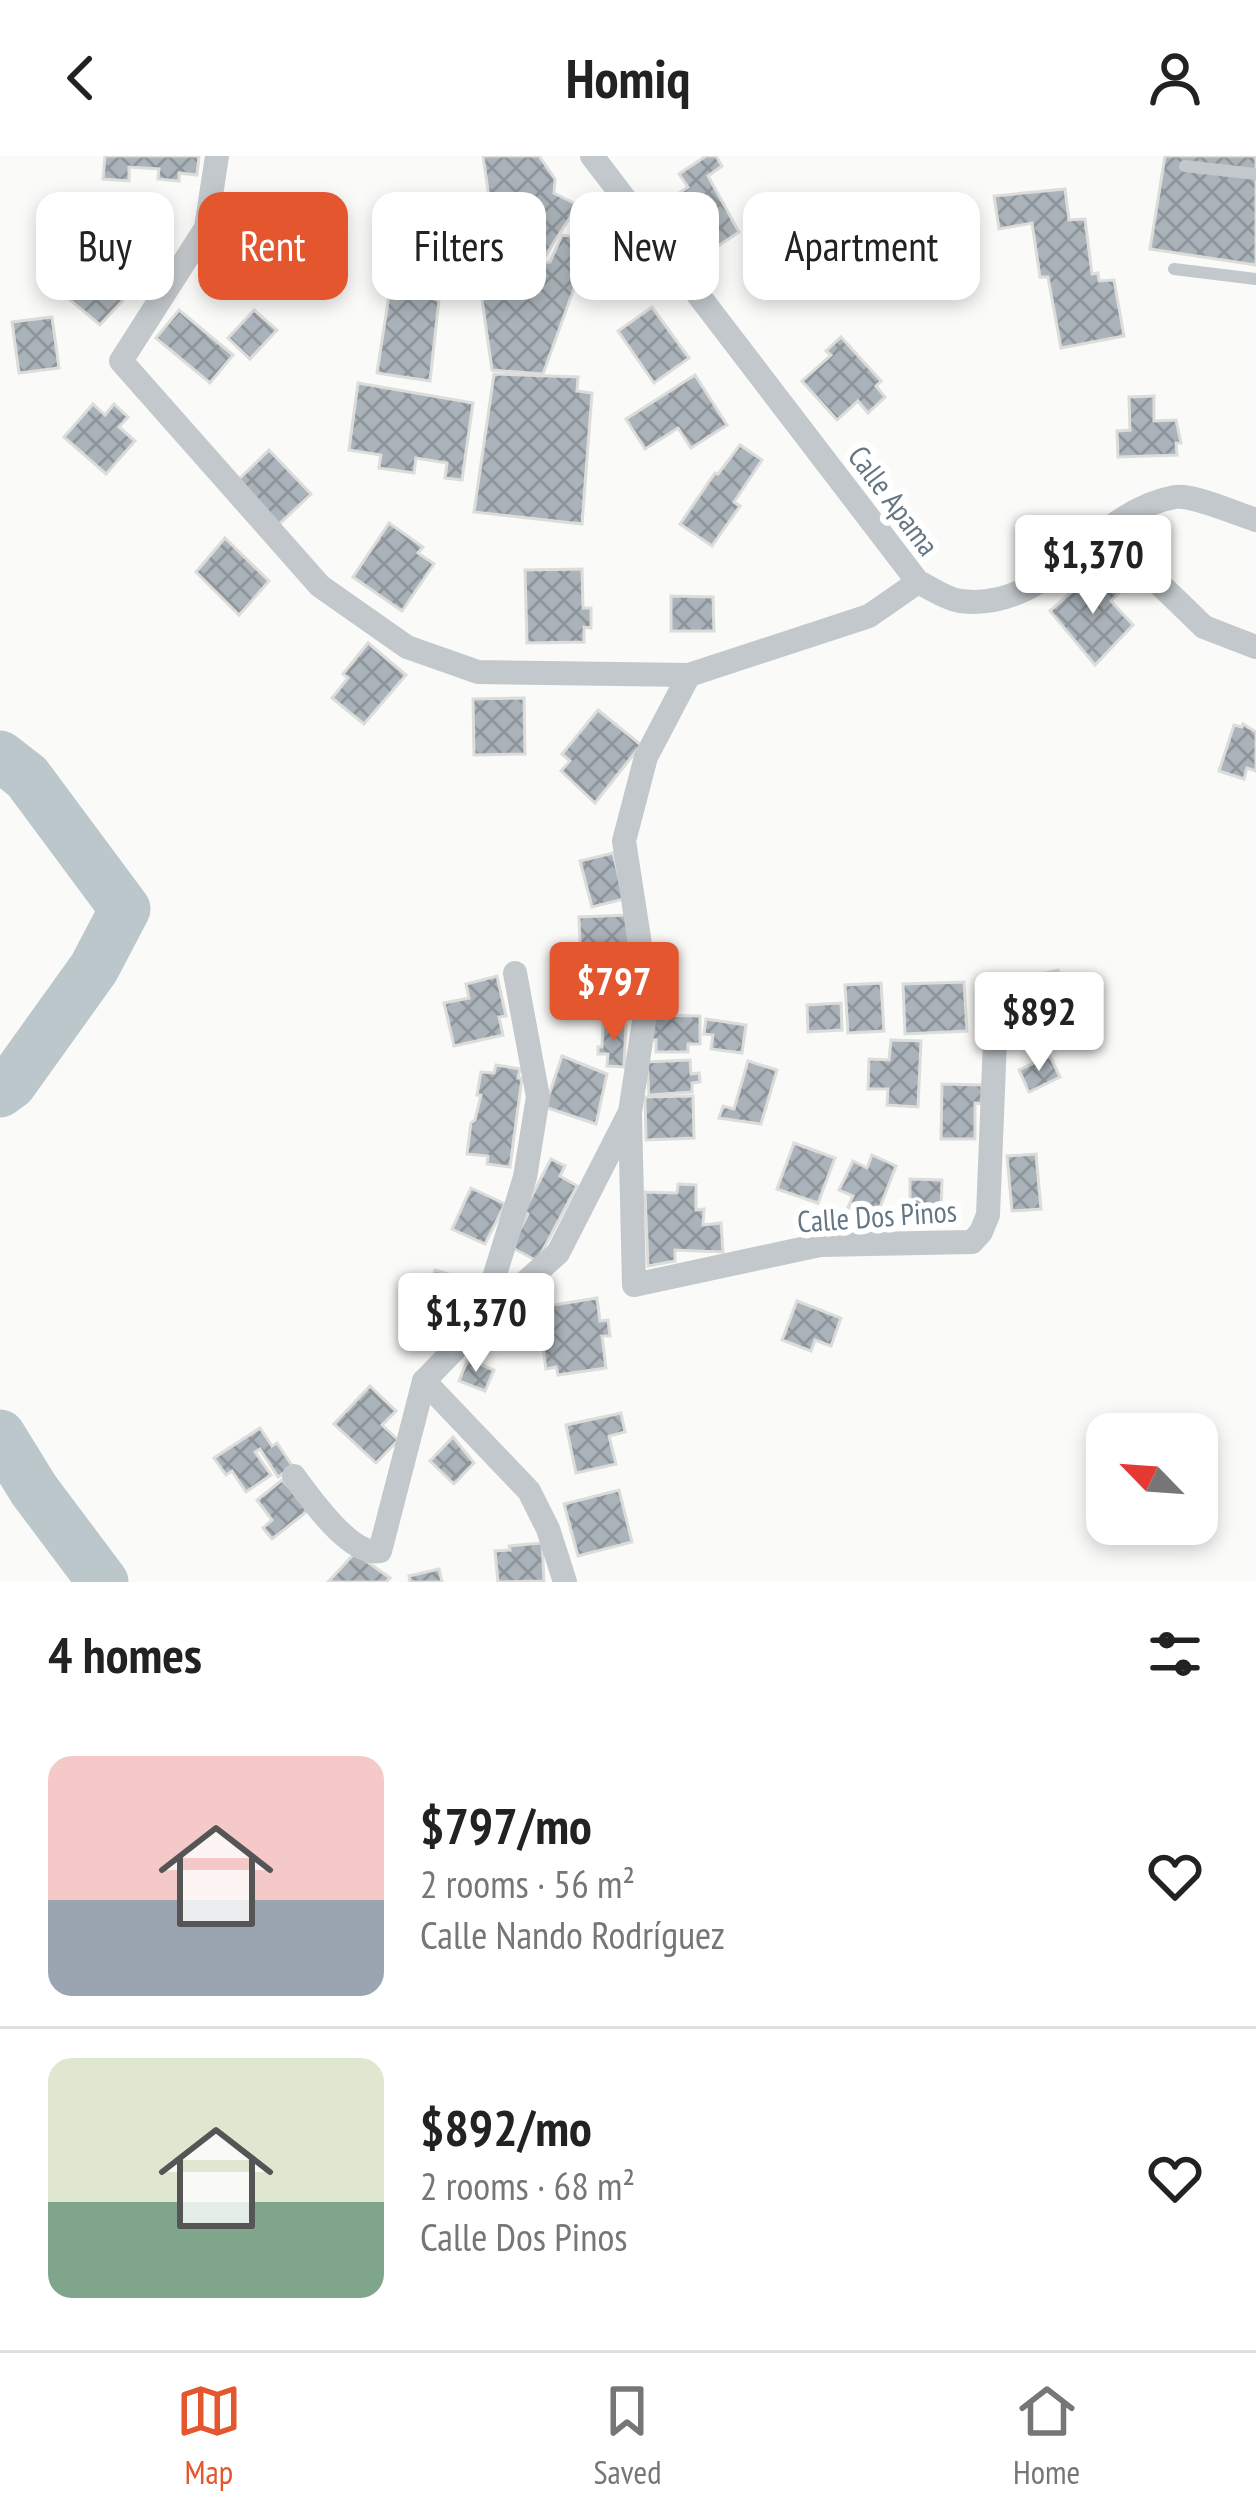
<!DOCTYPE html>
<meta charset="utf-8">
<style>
:root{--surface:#fff;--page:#f6f6f6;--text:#222;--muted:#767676;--line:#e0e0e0;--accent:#e4572e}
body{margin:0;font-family:"PT Sans Narrow",sans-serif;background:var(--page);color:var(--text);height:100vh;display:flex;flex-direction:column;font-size:45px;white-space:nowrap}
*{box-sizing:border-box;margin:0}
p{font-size:39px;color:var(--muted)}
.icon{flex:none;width:66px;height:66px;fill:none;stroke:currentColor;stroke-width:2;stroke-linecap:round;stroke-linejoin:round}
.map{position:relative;height:1426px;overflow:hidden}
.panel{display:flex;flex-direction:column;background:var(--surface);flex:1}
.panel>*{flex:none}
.guide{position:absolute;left:36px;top:36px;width:1185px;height:108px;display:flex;gap:24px}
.needle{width:78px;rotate:295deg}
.buttons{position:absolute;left:1086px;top:1257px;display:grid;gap:24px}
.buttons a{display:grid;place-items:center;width:132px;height:132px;border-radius:24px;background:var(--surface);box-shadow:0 6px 18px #0003;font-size:60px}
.price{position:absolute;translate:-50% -102px;padding:0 27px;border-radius:12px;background:#fff;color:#222;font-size:39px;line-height:78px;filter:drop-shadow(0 3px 6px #0008)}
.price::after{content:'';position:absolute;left:50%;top:72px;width:36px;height:27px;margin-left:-18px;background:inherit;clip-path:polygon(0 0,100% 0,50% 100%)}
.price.on{background:var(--accent);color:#fff}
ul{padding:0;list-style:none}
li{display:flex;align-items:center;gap:36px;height:300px;padding:0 48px}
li+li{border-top:3px solid var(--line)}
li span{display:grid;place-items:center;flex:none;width:336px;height:240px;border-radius:24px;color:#555}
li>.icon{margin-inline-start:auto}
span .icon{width:144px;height:144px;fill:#fffc;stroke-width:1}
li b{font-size:51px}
h2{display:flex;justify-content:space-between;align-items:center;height:144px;padding:0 48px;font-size:51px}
.tag{padding:0 42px;border-radius:24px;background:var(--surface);box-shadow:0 6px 18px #0003;font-size:42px;line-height:108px}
.tag.on{background:var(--accent);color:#fff}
header{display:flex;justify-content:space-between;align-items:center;height:156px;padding:0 48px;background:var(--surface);font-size:54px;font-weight:800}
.menu{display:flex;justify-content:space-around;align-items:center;height:168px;border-top:3px solid var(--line);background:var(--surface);font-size:33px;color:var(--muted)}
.menu a{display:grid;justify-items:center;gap:6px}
.menu .on{color:var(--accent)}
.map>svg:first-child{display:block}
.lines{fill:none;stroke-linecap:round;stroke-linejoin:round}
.river{stroke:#bbc7cb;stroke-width:51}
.building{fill:url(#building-cross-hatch);stroke:#dcdcda;stroke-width:3}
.lane{stroke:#c3c8cc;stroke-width:12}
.street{stroke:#c3c8cc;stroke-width:24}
.labels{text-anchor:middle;stroke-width:12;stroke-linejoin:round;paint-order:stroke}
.street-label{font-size:30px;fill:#657683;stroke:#fff}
</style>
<header><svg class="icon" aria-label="back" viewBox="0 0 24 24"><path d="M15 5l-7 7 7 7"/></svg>Homiq<svg class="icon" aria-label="person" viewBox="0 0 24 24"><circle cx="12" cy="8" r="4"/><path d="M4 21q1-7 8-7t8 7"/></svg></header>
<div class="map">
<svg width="1256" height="1426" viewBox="0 0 1256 1426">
<defs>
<pattern id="building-cross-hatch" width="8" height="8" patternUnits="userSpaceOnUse" patternTransform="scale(3)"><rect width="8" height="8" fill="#aab3b9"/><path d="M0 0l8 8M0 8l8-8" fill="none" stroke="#8e969c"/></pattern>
</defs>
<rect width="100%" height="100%" fill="#fafaf8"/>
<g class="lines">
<g class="river">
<path d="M0,600L27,621L125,753L94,812L11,928L0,936"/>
<path d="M0,1279L34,1334L103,1426"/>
</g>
</g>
<g class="building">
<path d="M105,0H199L197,19L179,17V25L158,23L159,13L129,11V25L103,23Z"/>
<path d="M483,0H539L555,23L554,37L578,49L542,105L499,110Z"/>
<path d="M706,0H716L722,10L708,20L739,76L700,102L663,48L688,31L679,18Z"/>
<path d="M1165,0H1256V109L1150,93Z"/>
<path d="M1065,33L1069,64L1085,63L1092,118L1098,117L1099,125L1114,124L1124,180L1061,192L1048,121H1040L1032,67L999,73L994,40Z"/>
<path d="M562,79L597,84L580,116L543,218L492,214L477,108L550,106Z"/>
<path d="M83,101L124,143L100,169L50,127L70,106L74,110Z"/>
<path d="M390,132L439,144L430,225L377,217Z"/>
<path d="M652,151L689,202L654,227L618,175Z"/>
<path d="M179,154L233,199L210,227L156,182Z"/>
<path d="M254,154L277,174L250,203L228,182Z"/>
<path d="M52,161L59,212L19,217L12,166Z"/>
<path d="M841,181L881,225L876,230L885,241L868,257L858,245L837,264L802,225L831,199L826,195Z"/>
<path d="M494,218L578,221L577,235L592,237L582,368L474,356Z"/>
<path d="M695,219L727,269L691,292L678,272L645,293L626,263Z"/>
<path d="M358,227L473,247L462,324L445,322L447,307L416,302L414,317L379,312L381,299L349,294Z"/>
<path d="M1154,240V265L1176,264L1181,287H1176L1177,299L1118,301L1117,275L1130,274L1129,241Z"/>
<path d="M93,248L105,259L114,248L128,261L119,271L135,285L106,318L64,281Z"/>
<path d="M740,289L762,304L734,346L740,350L712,390L680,368L715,317L718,318Z"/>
<path d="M269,294L311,338L277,370L236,326Z"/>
<path d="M389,367L423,391L418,397L434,408L402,455L353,421Z"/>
<path d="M225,382L269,425L239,459L196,416Z"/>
<path d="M582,413L583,452H591V472L584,471V486L527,487L525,414Z"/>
<path d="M1089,420L1097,429L1107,420L1121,435L1111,445L1133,469L1095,509L1050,455Z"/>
<path d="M671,440L713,441L714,475H671Z"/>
<path d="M368,487L406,519L364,568L332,542L348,522L343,518Z"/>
<path d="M524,542L525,598L474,599L473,543Z"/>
<path d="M598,554L641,589L595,647L561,615L570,605L562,598Z"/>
<path d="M1243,568L1256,576V615L1247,612L1244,623L1219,615L1234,569L1242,571Z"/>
<path d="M613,697L624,743L592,751L580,705Z"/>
<path d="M628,759L633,795H626L627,829L600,830L599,812L581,813L579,761Z"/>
<path d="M1058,814L1065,844L1022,854L1018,836L1006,839L1003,827Z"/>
<path d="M497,820L506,860L499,861L503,879L454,890L444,847L469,842L466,828Z"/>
<path d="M964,826L967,875L905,878L903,828Z"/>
<path d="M881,827L884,875L848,877L845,829Z"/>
<path d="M841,847L842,874L808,876L807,849Z"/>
<path d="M651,859L700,860V888H688V896H656V884H651Z"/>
<path d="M706,863L746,869L742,897L711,893L713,879L704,878Z"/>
<path d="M603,868L626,869L624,911L607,910L608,898H598V891H602Z"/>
<path d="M891,884L921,885L918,951L887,949L888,933H868L869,903L889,904Z"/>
<path d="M562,900L607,918L596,968L545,951Z"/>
<path d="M1050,900L1060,921L1029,936L1019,914Z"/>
<path d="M690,904L691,918L699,917L700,926L692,927V936L649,939L647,906Z"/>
<path d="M748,905L777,914L761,968L719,962L723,950L734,953Z"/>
<path d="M496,909L520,913L518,922H522L510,1011L487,1008L488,1000L467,998L471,967L475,964L481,939H477L481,916L494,917Z"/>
<path d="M942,928L982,929V948L975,947V983H941Z"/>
<path d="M693,940L694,982L646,984L645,941Z"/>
<path d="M794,987L835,1002L818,1047L777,1033Z"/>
<path d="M1036,998L1041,1053L1012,1055L1007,1000Z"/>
<path d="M872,999L896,1010L875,1064L848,1051L853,1040L839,1034L853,1005L867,1012Z"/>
<path d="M551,1003L565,1010L560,1020L577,1030L537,1105L511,1091L528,1058L524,1055Z"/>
<path d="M910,1023L942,1024L941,1057L910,1056Z"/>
<path d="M678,1028L696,1029V1054L704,1053L703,1069L721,1067L723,1096L675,1094V1105L648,1110L645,1036L677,1037Z"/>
<path d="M471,1032L505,1048L485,1088L452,1073Z"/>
<path d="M435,1114L482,1128L468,1170L422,1149Z"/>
<path d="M597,1142L600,1165L608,1164L610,1180H602L606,1212L558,1219L556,1211L546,1213L542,1186L552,1185L547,1150Z"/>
<path d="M797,1145L841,1162L831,1190L815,1184L811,1195L782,1184Z"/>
<path d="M468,1203L494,1214L485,1235L459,1225Z"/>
<path d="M370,1230L396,1255L382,1269L398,1284L376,1307L334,1268Z"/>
<path d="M621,1257L625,1276L609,1280L616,1308L576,1317L566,1269Z"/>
<path d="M260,1272L272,1290L277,1287L293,1311L278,1321L260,1293L255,1296L271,1319L246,1336L232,1315L226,1319L214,1302Z"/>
<path d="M453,1281L474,1307L454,1328L430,1305Z"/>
<path d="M282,1324L310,1353L272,1383L263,1372L272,1364L257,1344Z"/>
<path d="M619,1334L632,1386L578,1400L564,1348Z"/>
<path d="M542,1387L544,1425L498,1426L495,1395L510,1394L509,1390Z"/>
<path d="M355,1397L390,1422L386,1426H328Z"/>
<path d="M439,1413L442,1426H410L409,1420Z"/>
</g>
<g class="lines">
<g class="lane">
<path d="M1185,10L1256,18"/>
<path d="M1174,113L1256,123"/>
</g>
<g class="street">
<path d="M217,0L206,72L121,205L320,430L407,491L478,516L689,519L869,460L918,426"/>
<path d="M592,0L918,426C931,432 946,443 960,445C1050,457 1093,355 1175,341C1192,338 1237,358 1256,364"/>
<path d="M1134,356L1143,412L1204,471L1256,491"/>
<path d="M630,959L634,1129L820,1089L972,1086L981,1076L988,1059L997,834"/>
<path d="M481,1164L525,1021L538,941L515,817"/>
<path d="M424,1225L529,1335L548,1373L565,1426"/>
<path d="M294,1320C310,1342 351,1401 380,1395L424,1225L481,1166L558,1097L630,956L648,840L624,685L646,601L689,519"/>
</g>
</g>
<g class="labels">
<g class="street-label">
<text transform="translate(893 345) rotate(53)" y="10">Calle Apama</text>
<text transform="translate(877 1061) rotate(-4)" y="10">Calle Dos Pinos</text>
</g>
</g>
</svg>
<div class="buttons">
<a><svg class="needle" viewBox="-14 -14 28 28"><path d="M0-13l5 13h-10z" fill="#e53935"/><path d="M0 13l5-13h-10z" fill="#767676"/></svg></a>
</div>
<b class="price" style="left:1093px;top:461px">$1,370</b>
<b class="price on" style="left:614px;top:888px">$797</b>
<b class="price" style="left:1039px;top:918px">$892</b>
<b class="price" style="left:476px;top:1219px">$1,370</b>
<div class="guide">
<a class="tag">Buy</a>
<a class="tag on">Rent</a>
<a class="tag">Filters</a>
<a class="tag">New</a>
<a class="tag">Apartment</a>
</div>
</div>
<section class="panel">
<h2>4 homes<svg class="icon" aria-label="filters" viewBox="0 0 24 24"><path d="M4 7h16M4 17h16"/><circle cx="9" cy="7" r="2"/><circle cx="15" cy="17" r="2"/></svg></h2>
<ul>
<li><span style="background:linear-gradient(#f6c9c9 60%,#9aa5b1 0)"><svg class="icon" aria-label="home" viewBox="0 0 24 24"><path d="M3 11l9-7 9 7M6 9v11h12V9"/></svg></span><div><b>$797/mo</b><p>2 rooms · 56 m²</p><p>Calle Nando Rodríguez</p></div><svg class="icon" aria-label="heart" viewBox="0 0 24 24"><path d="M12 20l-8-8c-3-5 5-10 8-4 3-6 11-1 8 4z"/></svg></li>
<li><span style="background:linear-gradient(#dfe7d0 60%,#7fa58c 0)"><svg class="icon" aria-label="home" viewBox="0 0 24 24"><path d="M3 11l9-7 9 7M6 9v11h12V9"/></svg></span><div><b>$892/mo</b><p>2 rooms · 68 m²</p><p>Calle Dos Pinos</p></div><svg class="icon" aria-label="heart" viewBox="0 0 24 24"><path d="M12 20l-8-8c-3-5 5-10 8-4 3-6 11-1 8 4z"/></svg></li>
</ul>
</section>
<nav class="menu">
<a class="on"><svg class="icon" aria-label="map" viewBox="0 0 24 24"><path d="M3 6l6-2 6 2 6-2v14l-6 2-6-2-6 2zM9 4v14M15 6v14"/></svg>Map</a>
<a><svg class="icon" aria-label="saved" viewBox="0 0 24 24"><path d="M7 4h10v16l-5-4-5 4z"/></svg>Saved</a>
<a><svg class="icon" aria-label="home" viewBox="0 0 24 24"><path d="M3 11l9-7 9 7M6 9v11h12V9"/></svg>Home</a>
</nav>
